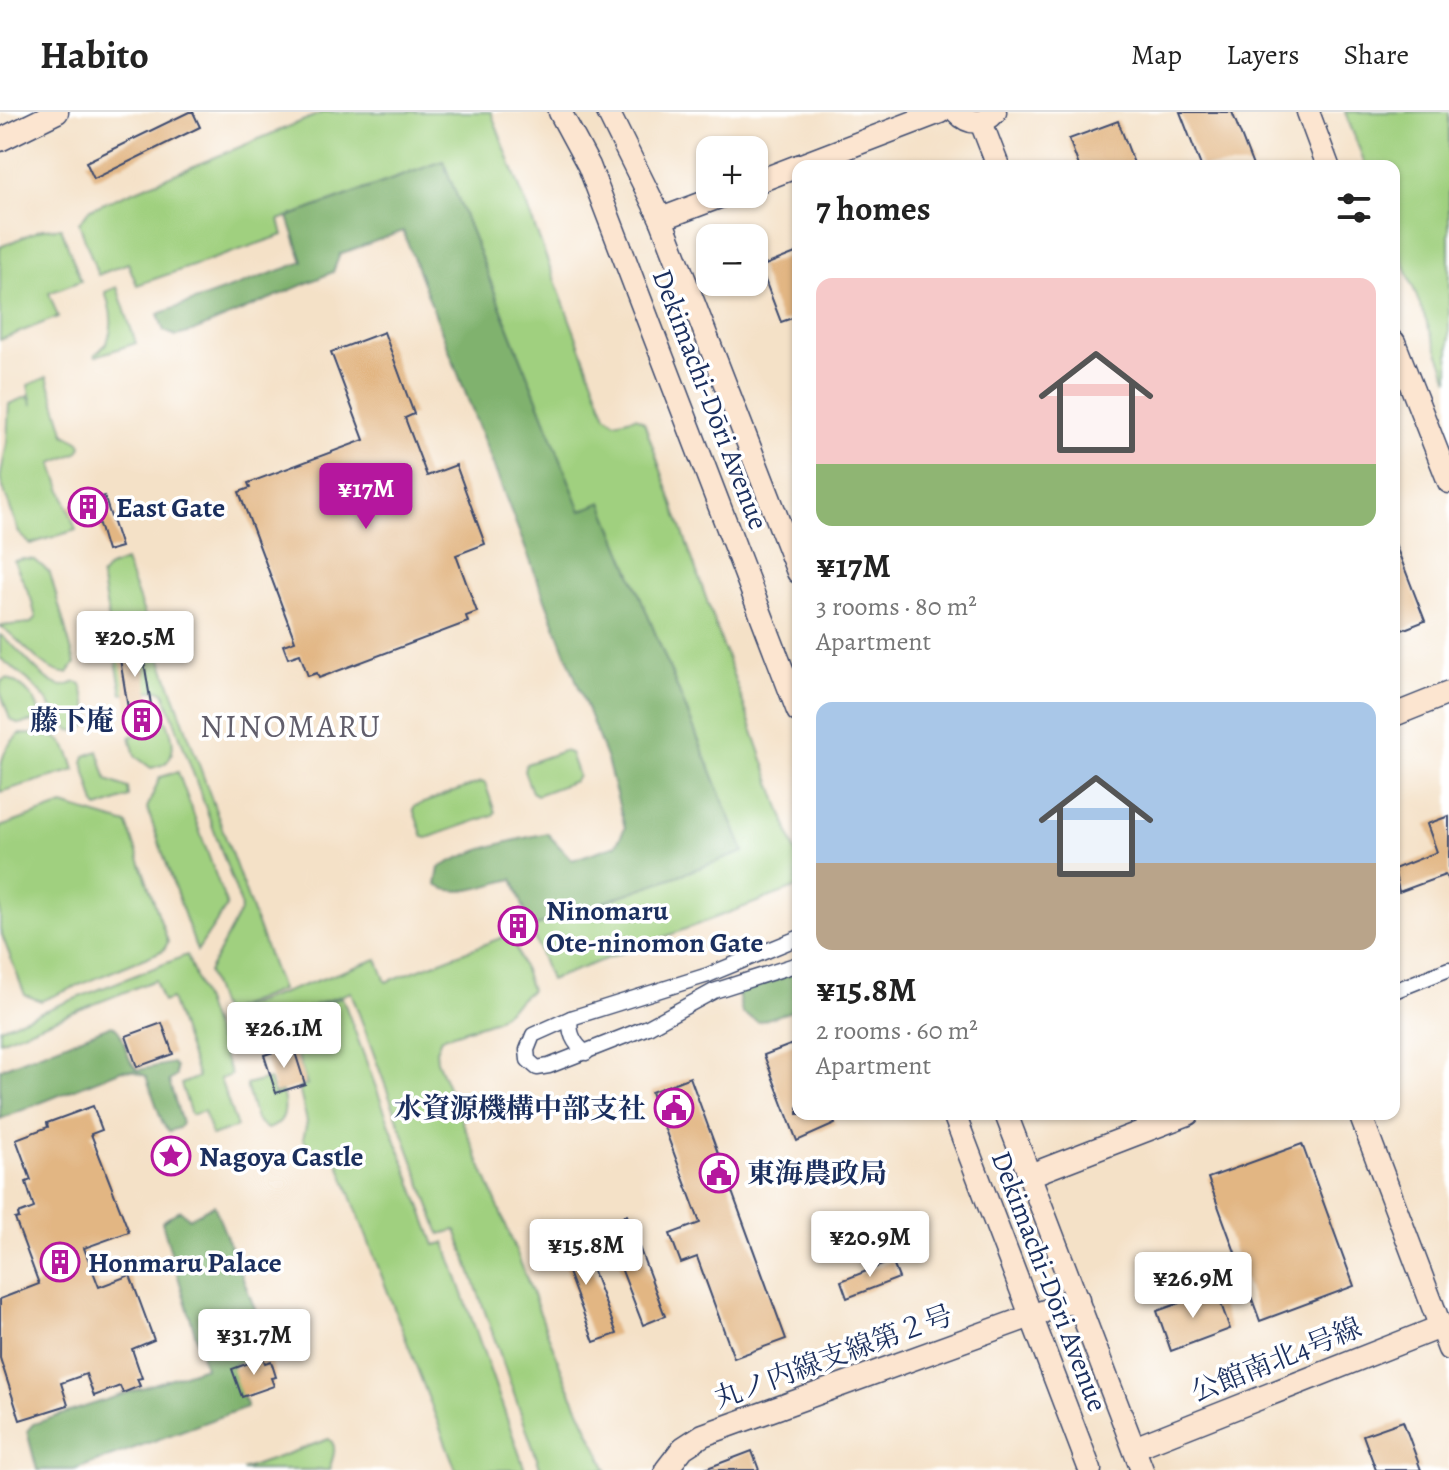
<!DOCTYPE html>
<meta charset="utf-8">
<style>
:root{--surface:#fff;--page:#f6f6f6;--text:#222;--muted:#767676;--line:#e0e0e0;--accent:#b5179e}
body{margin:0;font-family:Alegreya,"Noto Serif JP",serif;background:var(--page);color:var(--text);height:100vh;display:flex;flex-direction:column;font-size:30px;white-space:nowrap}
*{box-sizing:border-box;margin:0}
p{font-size:26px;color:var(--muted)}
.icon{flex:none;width:44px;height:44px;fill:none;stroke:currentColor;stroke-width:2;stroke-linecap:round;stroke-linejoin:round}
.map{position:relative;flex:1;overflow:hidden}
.drawer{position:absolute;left:792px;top:48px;width:608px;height:960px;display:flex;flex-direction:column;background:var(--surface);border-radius:16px;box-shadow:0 2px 6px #0004}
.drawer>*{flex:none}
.buttons{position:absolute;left:696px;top:24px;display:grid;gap:16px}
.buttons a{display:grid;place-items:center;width:72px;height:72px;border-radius:16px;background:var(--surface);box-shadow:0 2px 6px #0004;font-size:40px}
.price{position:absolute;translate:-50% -68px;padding:0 18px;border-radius:8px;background:#fff;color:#222;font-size:26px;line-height:52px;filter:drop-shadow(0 2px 4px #0008)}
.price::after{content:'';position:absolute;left:50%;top:48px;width:24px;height:18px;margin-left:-12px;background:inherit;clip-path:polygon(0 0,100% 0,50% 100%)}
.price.selected{background:var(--accent);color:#fff}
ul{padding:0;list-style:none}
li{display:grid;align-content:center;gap:16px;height:424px;padding:0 24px}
li span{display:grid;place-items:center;height:248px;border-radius:16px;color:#555}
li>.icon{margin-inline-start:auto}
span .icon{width:144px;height:144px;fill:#fffc;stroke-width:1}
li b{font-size:34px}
h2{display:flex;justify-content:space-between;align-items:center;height:96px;padding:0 24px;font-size:34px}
header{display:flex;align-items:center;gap:48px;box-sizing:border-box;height:112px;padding:0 40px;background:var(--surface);border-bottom:2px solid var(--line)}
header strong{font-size:38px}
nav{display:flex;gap:44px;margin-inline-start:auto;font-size:28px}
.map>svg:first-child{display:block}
.green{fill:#a0d07f;stroke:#5e806e;stroke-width:2}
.forest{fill:#80b26e;stroke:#4e7066;stroke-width:2}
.building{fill:#e2b683}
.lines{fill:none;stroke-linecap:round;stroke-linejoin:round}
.street-casing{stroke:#3c4a6e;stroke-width:17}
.secondary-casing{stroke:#3c4a6e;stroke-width:25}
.street{stroke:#fff;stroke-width:14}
.secondary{stroke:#fce5d0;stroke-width:22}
.labels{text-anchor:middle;stroke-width:7;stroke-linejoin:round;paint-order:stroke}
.street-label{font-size:28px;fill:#1b2f5e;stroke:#fff}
.poi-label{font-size:28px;font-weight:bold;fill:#1b2f5e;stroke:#fff;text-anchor:start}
.quarter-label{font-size:32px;letter-spacing:2px;fill:#615e6b;stroke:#fff}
</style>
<header>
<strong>Habito</strong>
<nav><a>Map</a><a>Layers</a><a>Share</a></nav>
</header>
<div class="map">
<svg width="1449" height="1358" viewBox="0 0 1449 1358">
<rect width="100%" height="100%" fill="#fff"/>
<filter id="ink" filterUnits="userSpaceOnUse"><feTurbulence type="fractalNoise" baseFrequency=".0125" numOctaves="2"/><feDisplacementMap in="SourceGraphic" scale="16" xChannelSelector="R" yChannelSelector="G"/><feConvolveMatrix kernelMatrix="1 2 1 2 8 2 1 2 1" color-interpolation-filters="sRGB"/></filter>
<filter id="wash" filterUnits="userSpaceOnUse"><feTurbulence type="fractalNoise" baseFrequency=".006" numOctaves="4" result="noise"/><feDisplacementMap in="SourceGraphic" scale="32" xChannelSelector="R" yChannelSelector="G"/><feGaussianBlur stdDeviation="1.8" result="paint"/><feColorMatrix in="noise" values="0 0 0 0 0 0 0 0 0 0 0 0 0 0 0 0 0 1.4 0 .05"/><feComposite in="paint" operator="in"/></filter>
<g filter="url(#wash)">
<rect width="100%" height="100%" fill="#f4e1c7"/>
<g class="green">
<path d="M324,0H491L606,303L615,310L636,305L644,310L798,747L797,775L550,868L531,816L744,740L602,391L581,399L443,49L279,108L283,123L137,173L128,151L98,163L79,111L90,97Z"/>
<path d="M1345,0H1449V268L1394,126V54H1366Z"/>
<path d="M61,116L81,169L49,181L58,205L0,228V135L42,117Z"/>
<path d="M117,175L136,231L96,244L95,242C117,228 113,202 105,180Z"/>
<path d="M47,265L65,322L80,330L81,335L77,341L52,351L76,418L30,432L19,421L0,367L7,331L9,292L28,284L32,293L28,273Z"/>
<path d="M23,447L35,448L50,461L75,551L68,561C46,564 20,526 0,514L31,511L36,506L31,486L14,449Z"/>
<path d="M125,449L281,878L222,901L208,860L241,798L240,790L164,581L159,578L122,582L101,464L109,455Z"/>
<path d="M0,523C19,534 43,573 63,574C65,574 74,571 76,570L81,572L91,607L86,615L76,619L70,618L60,608L45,586L28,568L0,546Z"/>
<path d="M7,566C24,573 41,590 40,608L19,612L10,607L0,579L1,569Z"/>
<path d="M156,599C169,605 178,633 169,647C165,654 157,654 151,656L135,644L130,624L158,620Z"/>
<path d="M20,622C56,622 65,622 75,658L0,680C0,654 0,637 20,622Z"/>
<path d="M98,639L107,668L128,676L129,685L98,696L95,692L83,650L85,644Z"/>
<path d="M563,639L570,641L578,664L575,669L537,683L532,680L524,659L526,652Z"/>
<path d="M178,660L227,794L197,839L147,696L160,665Z"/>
<path d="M481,670L485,671L495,700L493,703L427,726L423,725L413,697L415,694Z"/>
<path d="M63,693L127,712L168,830L164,838L157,841L41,889L25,883L0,818V715Z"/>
<path d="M511,822L531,878L496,908L441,926L436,938L437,949L508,1118L566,1269L607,1358H541L456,1118L440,1122L351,880L229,923L222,903L377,847L386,870Z"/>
<path d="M187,843L231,963L220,967L237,1015L212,1024L204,999L191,1003L181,972L198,965L171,887L163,890L155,868L0,929V916Z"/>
<path d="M342,885L435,1133L445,1131L525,1358H456L335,1042L310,1036L303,1027L307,1010L299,976L307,973L294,931L280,933L276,930L271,918L281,907Z"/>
<path d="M269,967L274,982L282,980C287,996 286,1012 267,1017L256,1008L246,973Z"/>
<path d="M329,1327C339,1335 332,1347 329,1358H242Z"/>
</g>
<g class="forest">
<path d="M443,49L581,399L602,390L744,740L531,816L513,767C489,772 458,787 436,773L439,756C472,737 510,729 547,721L572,748L616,733L625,716L607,648L403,119L340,142L333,160L192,220L176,224L164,219L158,202L303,150L288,105Z"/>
<path d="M798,860V897L758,910L742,901L738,882Z"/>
<path d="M112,913C128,923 123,947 138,958L173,951L176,956V964L169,969L182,1011L179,1016L169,1019L163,1012L146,964L134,959L122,958L0,1007V957Z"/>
<path d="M214,1093L271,1238L233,1253L247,1295L74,1358H37L27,1319L33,1312L205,1255L162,1110L180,1098L189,1106Z"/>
</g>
<g id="blocks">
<g class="building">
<path d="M189,0H193L200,15L94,67L86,50Z"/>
<path d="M1180,0H1232L1253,54H1201Z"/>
<path d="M1118,9L1135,54H1079L1069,27Z"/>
<path d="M798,140V204L781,210L760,155Z"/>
<path d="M384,220L414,302L405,306L427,364L456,353L485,432L456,443L477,500L466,504L468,510L319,566L317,561L308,564L300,542L288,546L283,533L295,529L239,380L250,376L248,371L364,328L331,240Z"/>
<path d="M104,384L121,435L107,439L95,399L73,406L69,394Z"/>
<path d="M1394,429L1425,509L1397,520L1394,513Z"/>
<path d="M138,513L155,617L132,621L115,516Z"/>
<path d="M1449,704V769L1445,763L1399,780L1394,757L1437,740L1427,712Z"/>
<path d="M162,911L173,942L137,955L126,924Z"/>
<path d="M798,930V1002H831L835,1012L797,1029L764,943Z"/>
<path d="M293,934L305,972L276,981L264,943Z"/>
<path d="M690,965L786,1227L734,1246L697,1145L681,1151L670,1122L700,1111L651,980Z"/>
<path d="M93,994L102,1018L91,1022L129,1120L84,1136L99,1175L130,1163L154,1228L132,1237L142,1266L137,1267L140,1274L123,1281L120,1274L94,1284L86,1262L61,1271L68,1293L20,1308L0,1246V1187L39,1172L15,1107L19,1106L18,1102L34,1096L26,1070L31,1068L16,1027L48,1015L47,1011Z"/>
<path d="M1302,1032L1354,1174L1260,1209L1208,1066Z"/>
<path d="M627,1103L665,1204L643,1213L604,1112Z"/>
<path d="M578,1120L617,1222L594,1230L556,1128Z"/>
<path d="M892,1149L899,1166L847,1186L841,1169Z"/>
<path d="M1216,1178L1230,1217L1171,1239L1157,1199Z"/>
<path d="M263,1246L265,1251L271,1249L276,1265L271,1266L274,1274L242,1285L232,1257Z"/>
<path d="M1403,1309L1421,1358H1376L1363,1323Z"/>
<path d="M752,1339L759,1358H706L705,1357Z"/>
</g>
</g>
</g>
<g filter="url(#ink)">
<use href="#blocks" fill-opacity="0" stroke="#3c4a6e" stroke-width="2"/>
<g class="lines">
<g class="street-casing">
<g id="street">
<path d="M798,826L708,863L571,906L533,923L527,938L528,948L537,956L549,954L648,915L714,879L798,852"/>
<path d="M1394,879L1449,857"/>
<path d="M571,906C568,921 574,932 586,941"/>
</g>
</g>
<g class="secondary-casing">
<g id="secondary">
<path d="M560,0L589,54L798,599"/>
<path d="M608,0L661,107L798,460"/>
<path d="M957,0C969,13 984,13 995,0"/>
<path d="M1308,0L1328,54"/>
<path d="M981,10L998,54"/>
<path d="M0,28L57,0"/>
<path d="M799,54L940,0"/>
<path d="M754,71L798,54"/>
<path d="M661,107L727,82"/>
<path d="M1394,230L1449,370"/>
<path d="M1394,603L1449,581"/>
<path d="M954,1002L1090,1358"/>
<path d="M1006,1002L1142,1358"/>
<path d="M1360,1002L1449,1237"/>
<path d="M1030,1063L1188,1002"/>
<path d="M1134,1336L1440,1215H1449"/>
<path d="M666,1358L683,1336L703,1323L1078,1187"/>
</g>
</g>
<use href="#street" class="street"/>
<use href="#secondary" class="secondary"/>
</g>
</g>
<defs>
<g id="building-ring" transform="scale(2)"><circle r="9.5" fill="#fff" stroke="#b5179e" stroke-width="1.5"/><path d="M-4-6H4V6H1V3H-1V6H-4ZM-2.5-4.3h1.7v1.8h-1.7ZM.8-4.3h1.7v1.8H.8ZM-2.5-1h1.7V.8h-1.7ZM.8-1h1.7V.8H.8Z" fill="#b5179e"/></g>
<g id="civic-ring" transform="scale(2)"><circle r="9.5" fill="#fff" stroke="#b5179e" stroke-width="1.5"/><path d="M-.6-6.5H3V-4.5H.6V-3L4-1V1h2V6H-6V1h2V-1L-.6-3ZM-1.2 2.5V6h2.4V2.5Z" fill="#b5179e"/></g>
<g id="sight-ring" transform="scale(2)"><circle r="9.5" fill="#fff" stroke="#b5179e" stroke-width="1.5"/><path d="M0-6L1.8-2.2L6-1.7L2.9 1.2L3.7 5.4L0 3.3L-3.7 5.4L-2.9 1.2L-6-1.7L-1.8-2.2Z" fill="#b5179e"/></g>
</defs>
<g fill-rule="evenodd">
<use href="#building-ring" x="88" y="395"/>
<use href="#building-ring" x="142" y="608"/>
<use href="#building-ring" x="518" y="814"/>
<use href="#civic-ring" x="674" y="996"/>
<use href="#sight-ring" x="171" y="1044"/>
<use href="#civic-ring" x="719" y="1061"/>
<use href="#building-ring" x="60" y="1150"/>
</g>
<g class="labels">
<g class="street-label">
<text transform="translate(711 287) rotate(69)" y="10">Dekimachi-Dōri Avenue</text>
<text transform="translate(1050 1169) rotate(69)" y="10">Dekimachi-Dōri Avenue</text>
<text transform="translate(833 1244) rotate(-20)" y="10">丸ノ内線支線第２号</text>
<text transform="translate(1276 1247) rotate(-22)" y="10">公館南北4号線</text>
</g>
<g class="poi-label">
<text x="116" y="405">East Gate</text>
<text x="114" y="618" text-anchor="end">藤下庵</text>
<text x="546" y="808">Ninomaru<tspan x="546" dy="32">Ote-ninomon Gate</tspan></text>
<text x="646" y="1006" text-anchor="end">水資源機構中部支社</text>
<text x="199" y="1054">Nagoya Castle</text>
<text x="747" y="1071">東海農政局</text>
<text x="88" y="1160">Honmaru Palace</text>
</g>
<g class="quarter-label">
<text x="291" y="625">NINOMARU</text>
</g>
</g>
</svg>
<div class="buttons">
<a>+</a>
<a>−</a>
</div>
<b class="price selected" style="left:366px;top:419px">¥17M</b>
<b class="price" style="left:135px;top:567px">¥20.5M</b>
<b class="price" style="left:284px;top:958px">¥26.1M</b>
<b class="price" style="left:870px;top:1167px">¥20.9M</b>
<b class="price" style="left:586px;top:1175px">¥15.8M</b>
<b class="price" style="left:1193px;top:1208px">¥26.9M</b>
<b class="price" style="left:254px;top:1265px">¥31.7M</b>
<section class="drawer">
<h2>7 homes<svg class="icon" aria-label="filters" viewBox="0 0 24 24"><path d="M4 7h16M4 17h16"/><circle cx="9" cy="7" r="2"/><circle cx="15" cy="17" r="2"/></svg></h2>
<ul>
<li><span style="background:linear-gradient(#f6c9c9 75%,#8fb573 0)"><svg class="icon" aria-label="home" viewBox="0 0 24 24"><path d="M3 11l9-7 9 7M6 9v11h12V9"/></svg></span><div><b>¥17M</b><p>3 rooms · 80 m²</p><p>Apartment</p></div></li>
<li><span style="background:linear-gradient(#a9c7e8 65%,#b9a48a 0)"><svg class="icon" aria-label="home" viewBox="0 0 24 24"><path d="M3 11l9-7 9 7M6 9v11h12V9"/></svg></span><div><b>¥15.8M</b><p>2 rooms · 60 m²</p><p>Apartment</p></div></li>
</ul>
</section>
</div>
